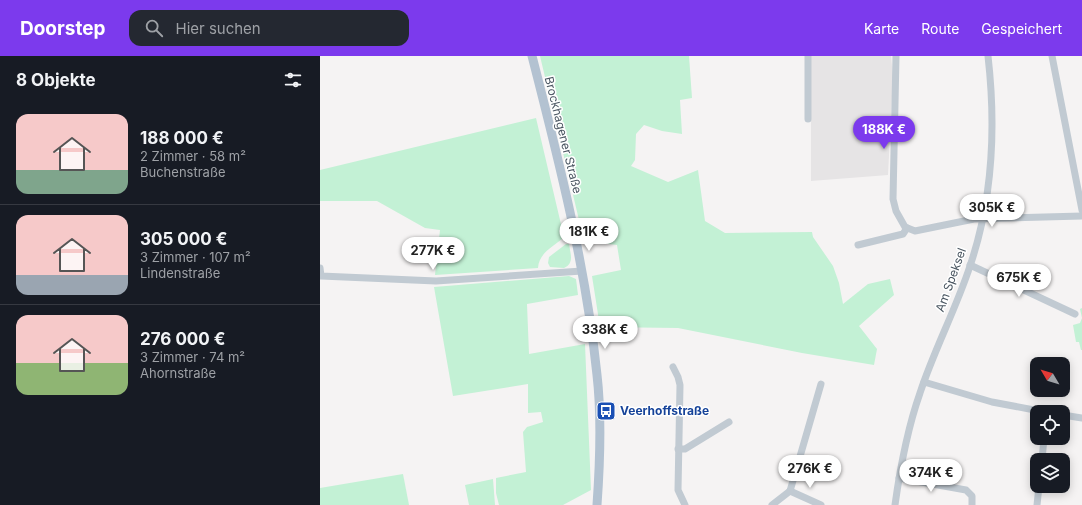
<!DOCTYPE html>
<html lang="de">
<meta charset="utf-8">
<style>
:root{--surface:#171b24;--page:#242831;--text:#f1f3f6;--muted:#9ea1a6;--line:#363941;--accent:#7c3aed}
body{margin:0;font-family:Inter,sans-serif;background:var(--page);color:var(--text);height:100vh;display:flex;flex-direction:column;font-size:15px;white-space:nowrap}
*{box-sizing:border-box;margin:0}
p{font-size:13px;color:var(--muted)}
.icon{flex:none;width:22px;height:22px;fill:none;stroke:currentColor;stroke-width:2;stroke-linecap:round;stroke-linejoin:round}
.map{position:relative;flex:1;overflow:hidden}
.drawer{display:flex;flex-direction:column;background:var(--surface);width:320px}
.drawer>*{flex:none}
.needle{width:26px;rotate:308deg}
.controls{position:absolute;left:710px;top:301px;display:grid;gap:8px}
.controls a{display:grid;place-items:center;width:40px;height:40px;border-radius:8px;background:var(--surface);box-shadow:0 2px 10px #0003;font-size:20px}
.price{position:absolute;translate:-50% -34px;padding:0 9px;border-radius:14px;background:#fff;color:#222;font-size:13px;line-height:26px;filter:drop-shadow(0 1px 2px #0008)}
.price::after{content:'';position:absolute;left:50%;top:24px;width:12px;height:9px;margin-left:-6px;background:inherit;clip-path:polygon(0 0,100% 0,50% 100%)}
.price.selected{background:var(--accent);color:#fff}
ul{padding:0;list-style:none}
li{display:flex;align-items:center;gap:12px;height:100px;padding:0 16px}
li+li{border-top:1px solid var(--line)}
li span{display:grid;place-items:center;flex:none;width:112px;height:80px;border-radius:12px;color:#555}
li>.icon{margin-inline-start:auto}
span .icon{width:48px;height:48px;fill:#fffc;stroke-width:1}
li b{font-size:17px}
h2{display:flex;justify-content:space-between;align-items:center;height:48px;padding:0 16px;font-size:17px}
header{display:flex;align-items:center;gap:24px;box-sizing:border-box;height:56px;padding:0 20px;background:var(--accent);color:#fff}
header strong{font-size:19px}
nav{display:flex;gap:22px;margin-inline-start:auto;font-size:14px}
.search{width:280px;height:36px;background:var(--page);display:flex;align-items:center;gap:10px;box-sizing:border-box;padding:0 14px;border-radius:12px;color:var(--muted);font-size:15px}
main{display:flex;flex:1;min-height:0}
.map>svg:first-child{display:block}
.education{fill:#e6e4e5}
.green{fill:#c3f1d5}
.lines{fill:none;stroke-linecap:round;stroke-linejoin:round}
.minor{stroke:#c1cad2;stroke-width:7}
.major{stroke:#b3c2d1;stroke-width:9}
.labels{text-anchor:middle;stroke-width:3;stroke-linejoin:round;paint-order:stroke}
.street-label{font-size:12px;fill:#4a5661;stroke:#fff}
.transit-label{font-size:12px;font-weight:bold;fill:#164399;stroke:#fff;text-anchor:start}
</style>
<header>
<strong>Doorstep</strong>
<div class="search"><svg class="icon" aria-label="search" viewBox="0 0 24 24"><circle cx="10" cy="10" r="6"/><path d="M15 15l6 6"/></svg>Hier suchen</div>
<nav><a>Karte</a><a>Route</a><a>Gespeichert</a></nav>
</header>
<main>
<section class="drawer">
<h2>8 Objekte<svg class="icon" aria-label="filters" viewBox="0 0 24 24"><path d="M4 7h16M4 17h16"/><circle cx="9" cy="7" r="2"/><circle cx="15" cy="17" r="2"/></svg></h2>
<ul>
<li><span style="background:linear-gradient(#f6c9c9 70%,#7fa58c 0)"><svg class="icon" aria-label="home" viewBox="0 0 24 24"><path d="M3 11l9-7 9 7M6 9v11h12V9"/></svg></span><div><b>188 000 €</b><p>2 Zimmer · 58 m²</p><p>Buchenstraße</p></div></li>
<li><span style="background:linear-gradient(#f6c9c9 75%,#9aa5b1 0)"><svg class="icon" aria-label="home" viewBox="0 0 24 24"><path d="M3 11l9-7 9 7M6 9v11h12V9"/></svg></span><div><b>305 000 €</b><p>3 Zimmer · 107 m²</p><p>Lindenstraße</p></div></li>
<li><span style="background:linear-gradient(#f6c9c9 60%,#8fb573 0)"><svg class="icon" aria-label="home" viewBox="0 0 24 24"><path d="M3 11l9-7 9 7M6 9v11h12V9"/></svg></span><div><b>276 000 €</b><p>3 Zimmer · 74 m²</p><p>Ahornstraße</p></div></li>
</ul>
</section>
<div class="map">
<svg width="762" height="449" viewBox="0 0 762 449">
<rect width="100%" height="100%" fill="#f5f3f3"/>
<path class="education" d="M491,0H571L573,20L568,119L491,125Z"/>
<g class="green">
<path d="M220,0H369L372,42L360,44L362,78L342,75L324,69L316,78L315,104L311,110L348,126L378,114L385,165L405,177L492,176L493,181L513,210L519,227L523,248L548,228L570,223L574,239L539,270L557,293L554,309L482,297L358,272L280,271L272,220L301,214L297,189L264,185Z"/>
<path d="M216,62L244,181C234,191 219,196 218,212L115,219L120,174L105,172L57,145H0V114Z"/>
<path d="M246,188H249C250,197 255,207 244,212L230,211L228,207L229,201Z"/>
<path d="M249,220L256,223L258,239L207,248L209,298L265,288L271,434L243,449H179L176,437V422L206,416L203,376L207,371L223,366L221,356L208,357V328L133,340L114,231Z"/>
<path d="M762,252V294H761L759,286H756L753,269L760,267L762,262L760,253Z"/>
<path d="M83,418L89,449H0V432Z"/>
<path d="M173,423L175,449H149L145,429Z"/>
</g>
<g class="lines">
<g class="minor">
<path d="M576,0L573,143L576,155L585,171L595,175L654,163L762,160"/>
<path d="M732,0L762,154"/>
<path d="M488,63V0"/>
<path d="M538,189L583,178L587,172"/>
<path d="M650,209L755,258"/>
<path d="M0,212L1,220L116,225L262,215"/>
<path d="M353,311L358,321L360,329L358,434L365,449"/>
<path d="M604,326L672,346L725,356"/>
<path d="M743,359L762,362"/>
<path d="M358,393H365L409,366"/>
<path d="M722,404L724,382"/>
<path d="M579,422L646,434L652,440V449"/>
<path d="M470,435L501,328"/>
<path d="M470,435L501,449"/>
<path d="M452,449L470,435"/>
<path d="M575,449C580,413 588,371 600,337C614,294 636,253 650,210C673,142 676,70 668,0"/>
<path d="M717,449L719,430"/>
</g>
<path class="major" d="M212,0C239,105 266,211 277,319C282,362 280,407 277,449"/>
</g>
<defs>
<g id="bus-square" transform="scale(1)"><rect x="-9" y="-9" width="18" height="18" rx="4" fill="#1a4fb4" stroke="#fff"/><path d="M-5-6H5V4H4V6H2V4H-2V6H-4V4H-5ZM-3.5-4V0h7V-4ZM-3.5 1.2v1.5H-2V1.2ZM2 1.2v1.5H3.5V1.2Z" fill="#fff"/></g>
</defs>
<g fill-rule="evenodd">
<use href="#bus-square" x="286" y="355"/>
</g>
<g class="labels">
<g class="street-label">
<text transform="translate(243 79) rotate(76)" y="4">Brockhagener Straße</text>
<text transform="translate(631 224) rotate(-70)" y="4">Am Speksel</text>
</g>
<g class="transit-label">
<text x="300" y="359">Veerhoffstraße</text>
</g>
</g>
</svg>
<div class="controls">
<a><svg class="needle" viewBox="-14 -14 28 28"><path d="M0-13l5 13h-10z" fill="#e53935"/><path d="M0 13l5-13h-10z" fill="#9ea1a6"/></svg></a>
<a><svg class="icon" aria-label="locate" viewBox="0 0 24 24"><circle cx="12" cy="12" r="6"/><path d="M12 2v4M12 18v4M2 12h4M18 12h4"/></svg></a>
<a><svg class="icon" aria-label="layers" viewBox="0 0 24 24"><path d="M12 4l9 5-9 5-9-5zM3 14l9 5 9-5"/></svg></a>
</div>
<b class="price selected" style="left:564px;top:94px">188K €</b>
<b class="price" style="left:672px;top:172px">305K €</b>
<b class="price" style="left:269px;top:196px">181K €</b>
<b class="price" style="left:113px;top:215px">277K €</b>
<b class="price" style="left:699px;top:242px">675K €</b>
<b class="price" style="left:285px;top:294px">338K €</b>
<b class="price" style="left:490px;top:433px">276K €</b>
<b class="price" style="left:611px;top:437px">374K €</b>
</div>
</main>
